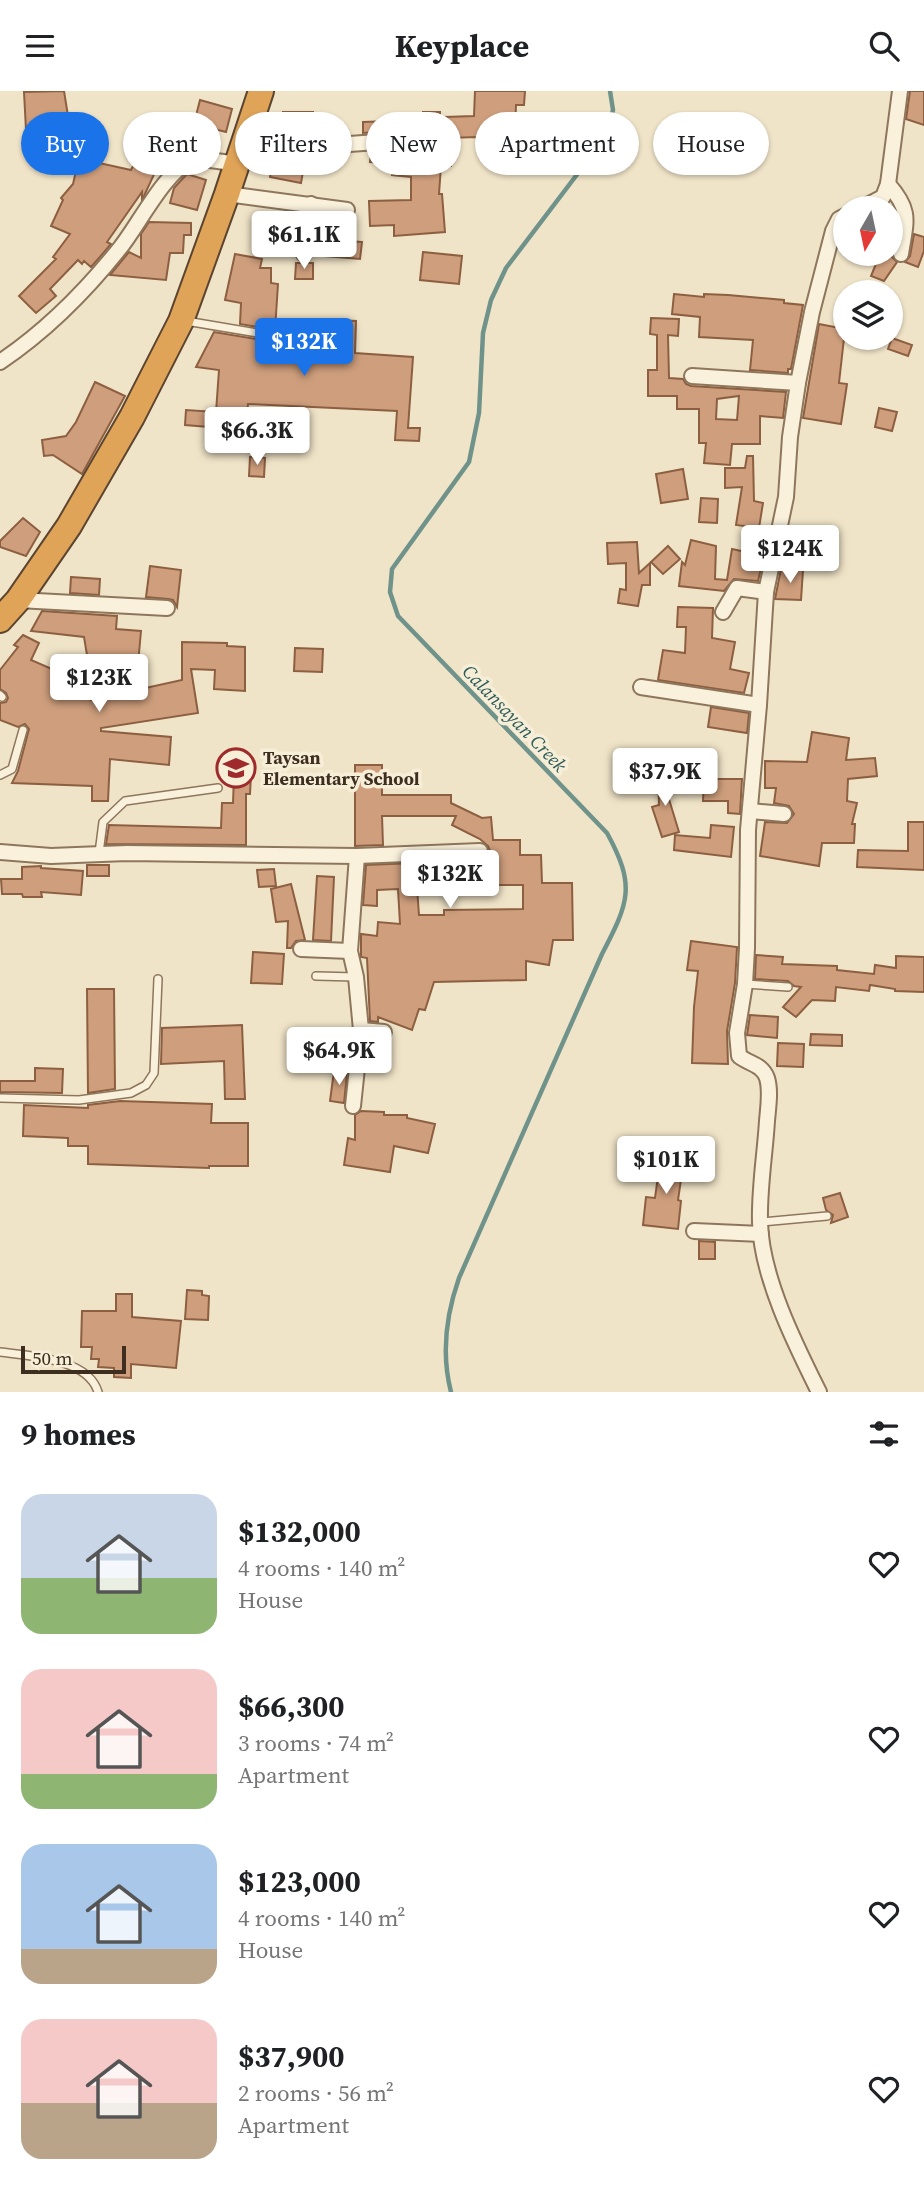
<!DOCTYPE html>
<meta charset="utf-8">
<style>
:root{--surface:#fff;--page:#f6f6f6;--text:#202124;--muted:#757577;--accent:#1a73e8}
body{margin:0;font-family:"Source Serif 4",serif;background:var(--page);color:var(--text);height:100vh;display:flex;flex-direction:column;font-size:26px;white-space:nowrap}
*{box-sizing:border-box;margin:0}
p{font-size:23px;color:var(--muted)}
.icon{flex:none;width:38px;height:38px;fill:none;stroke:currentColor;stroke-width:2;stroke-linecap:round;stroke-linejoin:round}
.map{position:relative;height:1301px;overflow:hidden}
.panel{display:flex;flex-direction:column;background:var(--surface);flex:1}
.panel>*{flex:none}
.hud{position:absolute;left:21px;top:21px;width:882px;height:63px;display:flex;gap:14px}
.needle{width:46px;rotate:189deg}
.controls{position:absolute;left:833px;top:105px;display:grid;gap:14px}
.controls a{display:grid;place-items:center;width:70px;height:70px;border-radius:50%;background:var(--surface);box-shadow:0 2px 5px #0004;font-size:35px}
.scale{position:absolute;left:21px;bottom:18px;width:105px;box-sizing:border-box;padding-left:7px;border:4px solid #3d2e20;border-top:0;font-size:19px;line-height:24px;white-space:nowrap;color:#3d2e20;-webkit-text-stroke:5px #f7eed8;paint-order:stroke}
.price{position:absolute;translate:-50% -60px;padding:0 16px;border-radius:7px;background:#fff;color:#222;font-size:23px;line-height:46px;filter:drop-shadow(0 2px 4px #0008)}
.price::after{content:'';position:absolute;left:50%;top:42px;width:21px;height:16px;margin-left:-10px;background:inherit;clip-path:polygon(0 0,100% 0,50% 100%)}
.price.current{background:var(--accent);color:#fff}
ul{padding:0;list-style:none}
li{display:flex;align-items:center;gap:21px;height:175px;padding:0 21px}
li span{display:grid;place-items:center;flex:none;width:196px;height:140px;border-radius:21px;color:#555}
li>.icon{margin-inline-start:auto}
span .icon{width:84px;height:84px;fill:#fffc;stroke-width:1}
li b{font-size:30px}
h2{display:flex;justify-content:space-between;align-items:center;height:84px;padding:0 21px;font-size:30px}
.chip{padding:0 24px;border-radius:32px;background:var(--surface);box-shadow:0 2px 5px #0004;font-size:24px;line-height:63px}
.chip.current{background:var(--accent);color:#fff}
header{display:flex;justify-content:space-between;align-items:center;height:91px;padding:0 21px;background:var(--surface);font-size:32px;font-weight:700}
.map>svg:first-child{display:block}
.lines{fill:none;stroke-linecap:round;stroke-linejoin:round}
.stream{stroke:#6f938a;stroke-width:4.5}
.building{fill:#cf9f7d;stroke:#8d5f41;stroke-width:2;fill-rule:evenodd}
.lane-casing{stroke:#8d765c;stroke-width:10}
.street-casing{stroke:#8d765c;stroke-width:18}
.highway-casing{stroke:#5b4430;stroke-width:28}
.lane{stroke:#faf1dc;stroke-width:7}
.street{stroke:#faf1dc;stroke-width:14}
.highway{stroke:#e0a458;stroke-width:24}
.labels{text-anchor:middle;stroke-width:7;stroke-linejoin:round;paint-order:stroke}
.poi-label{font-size:18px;font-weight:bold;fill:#3d2e20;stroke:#f7eed8;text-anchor:start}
.water-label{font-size:19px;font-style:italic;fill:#2f5d5a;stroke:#f7eed8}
</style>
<header><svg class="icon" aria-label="menu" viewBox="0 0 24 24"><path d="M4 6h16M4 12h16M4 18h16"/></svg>Keyplace<svg class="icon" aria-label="search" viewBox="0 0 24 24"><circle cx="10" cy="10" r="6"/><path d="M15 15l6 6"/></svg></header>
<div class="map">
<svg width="924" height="1301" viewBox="0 0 924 1301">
<rect width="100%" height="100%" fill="#f0e4c8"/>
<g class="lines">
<path class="stream" d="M451,1301C441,1262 446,1224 459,1187L602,863C629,811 636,795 607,742L398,525L390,501L392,478L469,371L479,322L483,242L491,209L506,177L607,44L613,19L610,0"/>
</g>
<g class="building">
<path d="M64,0L68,25L84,23L90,70L131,79L137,67L157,77L144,105L142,108V101L107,151L111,153L99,167L91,176L84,170L82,173L78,169L50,198L56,205L36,222L19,205L56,168L53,166L70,143L51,135L63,109L61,107L73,93L78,71L32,74L26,39L24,1Z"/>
<path d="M475,0H525L524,14H516L514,63H490V58L479,59L478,46L446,47L445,26L474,25Z"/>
<path d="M910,0H924V34L906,28Z"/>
<path d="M200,9L232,18L226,41L214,38L208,59L188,56Z"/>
<path d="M283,21H313L312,37H304L303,47L270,44L271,37L282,38Z"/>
<rect x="423" y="21" width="17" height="15"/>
<path d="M391,30V32H411L410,58L451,57V75H441L439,103H442L445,141L394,145V134L370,135L369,110L411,109V86L392,84L393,72L370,71L371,61L395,58L399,49L397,44L390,40L363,42V31Z"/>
<path d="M164,39L182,55L165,77L155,69L166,55L157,48Z"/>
<path d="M274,64L305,69L301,92L270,86Z"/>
<path d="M187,83L206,89L197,119L170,112L174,97Z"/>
<path d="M319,125L347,128L345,150L362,151L360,168L313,164Z"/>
<path d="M149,131L191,132V144H184L183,162H170L166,189L110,184L129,161L141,167V143Z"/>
<path d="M914,143L924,146V160L918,176L905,171L910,165Z"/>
<path d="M891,150L893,151L892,166L897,171L884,190L871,185L880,163H891Z"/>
<path d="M423,161L462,165L459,193L420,189Z"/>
<path d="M235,163L262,168L260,177H271V192L278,193L275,239L240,233L241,212L225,209Z"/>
<path d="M296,172H313V188H295Z"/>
<path d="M674,203L704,206V203L728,204L784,209V212L803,214L791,278H788V282L750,279L753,249L699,246L700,226L672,223Z"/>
<path d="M651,227L679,228L678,245L668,244L669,287L683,288L686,293L691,295L786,301L783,327L760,325V353H732L730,374L704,372L706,352H699V318H677V305H648V279H657V244L650,243ZM739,305L737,329L716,328L717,308Z"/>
<path d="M336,229L356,230L355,262L413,266L408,337H420L419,350L395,349L397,320L248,313L246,339L185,334L186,319L216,321L219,279L196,276L214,241L274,251V256L296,258V255L334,261L340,257L337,250L297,243L299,232L336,237Z"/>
<path d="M819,233L845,238L839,292L847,293L841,333L803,327Z"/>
<path d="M892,247L912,254L908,265L888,258Z"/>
<path d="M95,291L125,305L82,383L53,364L44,365L42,349L66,345L76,331Z"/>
<path d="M879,317L897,321L892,340L875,336Z"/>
<path d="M747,365H753L754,410L763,412L759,437L736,434L742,396L725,397V377H745Z"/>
<path d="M250,366L265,367L264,386L249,385Z"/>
<path d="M683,378L688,408L661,412L656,383Z"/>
<path d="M701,407L718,408L717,432L699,431Z"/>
<path d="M23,427L40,441L26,465L0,456V450Z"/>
<path d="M691,449L716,455L715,488L727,489L732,458L764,465L758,490L734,488L724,500L679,495L682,471L685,474Z"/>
<path d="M637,451L639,482L650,472V494H642L638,515L618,512L620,498L626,499V472L608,473L607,452Z"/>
<path d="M668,455L680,468L663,483L651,471Z"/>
<path d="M150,475L181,479L177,516L173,509L168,508L146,506Z"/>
<path d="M781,478L803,479L801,509L775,508Z"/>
<path d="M71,486L100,488L99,504L70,502Z"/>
<path d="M678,516L713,517L712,547L735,551L730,578L749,582L744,602L658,589L663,559L685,562L686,536H677Z"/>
<path d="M42,520L117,525L116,538L141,540L137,584L115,582L116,577L90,582L84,546L31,540Z"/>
<path d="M23,544L39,552L31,569L54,579L62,564L87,577L91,609L182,589V551L227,552V555L245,556V600L214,598L215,579L191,578L198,622L101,637V640L171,646L169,674L110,668L108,710H92V695L12,692L18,680L29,638L25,633L18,636L0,629V612L6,611L8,607L6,602L0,598V579L18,556L14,554Z"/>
<path d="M295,557L323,558L322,581L294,580Z"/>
<path d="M711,616L749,622L747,642L708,636Z"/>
<path d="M812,641L849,647L846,669L875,667L877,685L848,688L847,710L857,712L852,733H855L854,752H822L819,775L760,765L765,731L787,732L794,723L789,715L774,712L776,697H765V670L807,671Z"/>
<path d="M355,674H382V704H451V712L482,727L491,726L493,749H520V764H541L542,792H572L573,849H553L549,874L526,870V889L434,891L425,919L419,918L412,939L378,926V931L370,930L367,867L361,866V843L377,845L378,831L400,833L398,798L377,799V815L363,814L366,774L463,770L464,795L417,797L419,824H444V819L523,818V794H486V767L490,760L488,755L480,748L452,734L456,725H382L383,754L355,755Z"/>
<path d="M671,683V705H668L679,741L662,746L652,716L659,714L658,684Z"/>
<path d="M234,684H251L250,703H246V754L106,753L109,734L221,737L222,712H233Z"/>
<path d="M704,688H742L740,723L728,722V710H703Z"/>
<path d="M908,731H924V779L857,776L858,759L908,760Z"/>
<path d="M711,734L734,736L731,766L674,759L675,744L710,747Z"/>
<rect x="87" y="774" width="22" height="11"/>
<path d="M41,775V777L83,780L81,804L41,801L42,806H23L22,803H2L1,788H22V776Z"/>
<path d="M274,778L276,795L259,796L257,779Z"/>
<path d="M317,785L334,786L331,850L313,849Z"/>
<path d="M291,793L305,849L296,850L291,857H287L288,830L276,831L271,798Z"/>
<path d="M691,850L737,856L735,892L727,940L728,973L692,972L694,916L698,880L687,879Z"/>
<path d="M253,861L284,863L282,893L251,892Z"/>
<path d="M756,864L783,866L782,873L837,875V879L874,883L875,874L896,877V865L924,866V901L895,900V898L870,894L869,900L836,896L835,910L812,909L796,926L783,916L801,896L794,895L788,890L755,888Z"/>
<path d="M87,898H114L115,998L88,1002Z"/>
<path d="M750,924L778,926L777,947L747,944Z"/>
<path d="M242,934L245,1008H225L224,970L161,973L162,937Z"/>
<path d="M811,943L842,944V955L810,954Z"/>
<path d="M370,949L379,950L380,972L367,973Z"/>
<path d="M778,952L804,953L803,976L777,975Z"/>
<path d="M35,977L63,978L62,1002L0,1001V990H35Z"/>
<path d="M334,980L347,982L344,1012L330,1010Z"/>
<path d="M120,1010L212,1013L211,1032H248V1075H209V1077L88,1073V1055H68V1047L23,1045L24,1014L88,1017V1014Z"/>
<path d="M361,1020L384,1021V1024H407V1027L435,1033L428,1062L394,1055L390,1081L344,1074L348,1047L355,1049V1024Z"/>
<path d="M661,1064L684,1068L678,1109L681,1110L678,1138L643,1134L646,1106L655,1107Z"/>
<path d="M840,1102L848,1126L831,1132L833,1124L826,1119L823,1107Z"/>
<path d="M699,1150L715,1151V1168H699Z"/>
<path d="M187,1199L202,1200V1204L209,1205L208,1229L185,1228Z"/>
<path d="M116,1203H132V1226L181,1230L176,1277L131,1273V1287L114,1286V1277L98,1276L99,1268H91L92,1256H81L82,1220H116Z"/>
</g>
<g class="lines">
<g class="lane-casing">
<g id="lane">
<path d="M186,230L334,255"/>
<path d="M0,604L2,606"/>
<path d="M0,684L12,678L23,639"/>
<path d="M99,762L103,731L125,710L218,697"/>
<path d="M316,885L356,886"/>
<path d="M745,893L788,896"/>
<path d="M0,1007L79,1009L131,1002L146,994L154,982L158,888"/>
<path d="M761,1131L827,1125"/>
<path d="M0,1261C29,1265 88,1267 98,1301"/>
</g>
</g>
<g class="street-casing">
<g id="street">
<path d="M245,50L296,57L390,50"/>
<path d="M888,93C912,120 906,130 901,163"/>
<path d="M227,103L347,119"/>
<path d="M862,117L883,106L888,93L900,0"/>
<path d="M304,163L311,113"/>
<path d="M0,271C46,240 85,201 120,157C138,135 164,82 190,70C201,65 224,72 237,73"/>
<path d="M692,285L798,292"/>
<path d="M18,509L167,517"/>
<path d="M723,521L737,497L766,501"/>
<path d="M641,596L759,614"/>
<path d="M750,720L784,723"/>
<path d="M0,761L51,765L127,762L357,765L480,760"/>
<path d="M301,858L350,860"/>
<path d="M361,939L384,941"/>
<path d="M353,1015L361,939L356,886L350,860L357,765"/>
<path d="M694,1140L761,1143"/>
<path d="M819,1301C795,1253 761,1185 760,1131C759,1098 765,1063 767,1030C768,1017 771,1000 767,987C762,973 749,973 739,965L737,942L745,893L747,857L748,739L759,614L766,501L786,406L790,346L798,292L812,221L833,140L839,128L845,125"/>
</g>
</g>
<g class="highway-casing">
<path id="highway" d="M0,529L18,509L69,435L132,326L181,230L227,103L261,0"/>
</g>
<use href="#lane" class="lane"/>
<use href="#street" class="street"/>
<use href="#highway" class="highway"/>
</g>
<defs>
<g id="school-ring" transform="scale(2.0125)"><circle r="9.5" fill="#f7eed8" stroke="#9e2a2b" stroke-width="1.5"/><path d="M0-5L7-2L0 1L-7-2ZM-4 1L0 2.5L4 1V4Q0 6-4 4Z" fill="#9e2a2b"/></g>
</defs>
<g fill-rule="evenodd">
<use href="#school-ring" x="236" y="677"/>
</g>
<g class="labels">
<g class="poi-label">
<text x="263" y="673">Taysan<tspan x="263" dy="21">Elementary School</tspan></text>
</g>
<g class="water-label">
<text transform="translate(515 627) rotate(46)" y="7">Calansayan Creek</text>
</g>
</g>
</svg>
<div class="controls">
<a><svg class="needle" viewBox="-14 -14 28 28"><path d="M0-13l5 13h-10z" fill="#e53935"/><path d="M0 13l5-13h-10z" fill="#757577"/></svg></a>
<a><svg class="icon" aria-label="layers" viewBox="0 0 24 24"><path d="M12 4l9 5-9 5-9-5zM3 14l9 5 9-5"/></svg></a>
</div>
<div class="scale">50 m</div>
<b class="price" style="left:304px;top:180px">$61.1K</b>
<b class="price current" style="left:304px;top:287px">$132K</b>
<b class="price" style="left:257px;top:376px">$66.3K</b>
<b class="price" style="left:790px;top:494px">$124K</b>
<b class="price" style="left:99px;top:623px">$123K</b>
<b class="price" style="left:665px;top:717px">$37.9K</b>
<b class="price" style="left:450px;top:819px">$132K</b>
<b class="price" style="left:339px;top:996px">$64.9K</b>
<b class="price" style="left:666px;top:1105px">$101K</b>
<div class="hud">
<a class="chip current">Buy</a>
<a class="chip">Rent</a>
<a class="chip">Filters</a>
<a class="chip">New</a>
<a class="chip">Apartment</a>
<a class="chip">House</a>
</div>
</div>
<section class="panel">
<h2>9 homes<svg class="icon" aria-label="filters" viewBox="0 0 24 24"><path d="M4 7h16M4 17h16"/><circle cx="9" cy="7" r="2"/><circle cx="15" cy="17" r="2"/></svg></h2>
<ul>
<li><span style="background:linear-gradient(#c9d6e8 60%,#8fb573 0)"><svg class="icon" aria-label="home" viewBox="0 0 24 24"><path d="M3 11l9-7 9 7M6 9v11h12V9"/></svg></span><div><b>$132,000</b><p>4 rooms · 140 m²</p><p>House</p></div><svg class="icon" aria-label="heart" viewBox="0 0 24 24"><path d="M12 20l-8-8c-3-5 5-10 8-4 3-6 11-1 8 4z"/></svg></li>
<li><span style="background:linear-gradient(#f6c9c9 75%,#8fb573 0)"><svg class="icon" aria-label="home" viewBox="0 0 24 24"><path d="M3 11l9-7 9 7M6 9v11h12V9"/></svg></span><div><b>$66,300</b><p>3 rooms · 74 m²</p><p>Apartment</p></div><svg class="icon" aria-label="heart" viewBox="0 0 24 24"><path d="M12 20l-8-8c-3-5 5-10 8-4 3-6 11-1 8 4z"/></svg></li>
<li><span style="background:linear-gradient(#a9c7e8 75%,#b9a48a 0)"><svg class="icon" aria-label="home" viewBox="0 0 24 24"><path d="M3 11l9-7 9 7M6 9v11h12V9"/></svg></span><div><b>$123,000</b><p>4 rooms · 140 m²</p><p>House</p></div><svg class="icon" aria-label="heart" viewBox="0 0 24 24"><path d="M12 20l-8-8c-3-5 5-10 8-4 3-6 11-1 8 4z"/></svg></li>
<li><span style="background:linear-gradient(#f6c9c9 60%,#b9a48a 0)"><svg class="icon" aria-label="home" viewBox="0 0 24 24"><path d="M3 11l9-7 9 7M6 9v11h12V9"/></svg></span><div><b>$37,900</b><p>2 rooms · 56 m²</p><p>Apartment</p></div><svg class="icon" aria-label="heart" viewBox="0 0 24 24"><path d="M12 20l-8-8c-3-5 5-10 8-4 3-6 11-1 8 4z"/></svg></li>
</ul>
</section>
